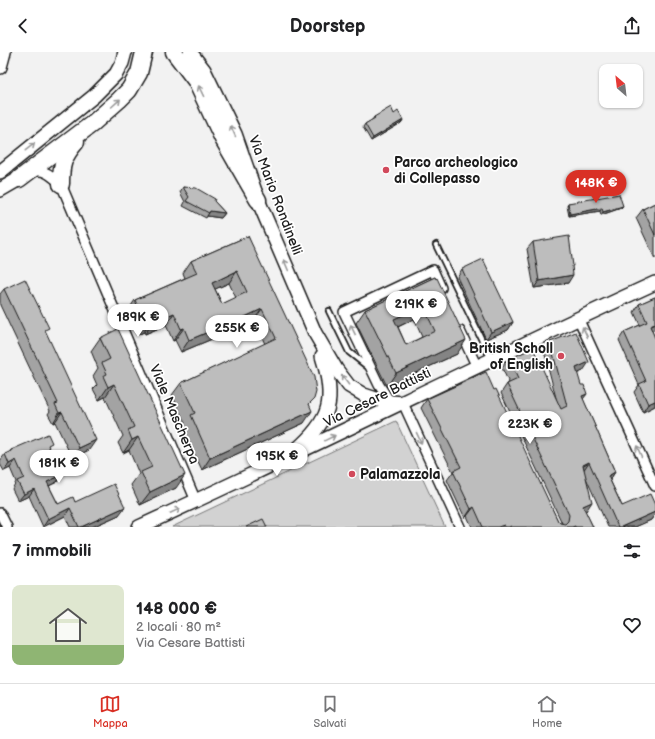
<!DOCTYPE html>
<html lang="it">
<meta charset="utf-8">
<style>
:root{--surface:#fff;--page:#f2f2f2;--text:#202124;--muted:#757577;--line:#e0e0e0;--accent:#d93025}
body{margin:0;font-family:"Balsamiq Sans",sans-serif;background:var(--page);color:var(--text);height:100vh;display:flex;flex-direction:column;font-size:15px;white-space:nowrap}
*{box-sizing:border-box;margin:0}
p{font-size:13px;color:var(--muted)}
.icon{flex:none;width:22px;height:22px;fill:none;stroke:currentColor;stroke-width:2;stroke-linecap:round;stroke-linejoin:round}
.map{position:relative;height:475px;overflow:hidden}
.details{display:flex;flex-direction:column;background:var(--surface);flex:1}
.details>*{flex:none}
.needle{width:26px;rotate:332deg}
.fabs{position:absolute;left:599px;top:12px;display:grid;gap:8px}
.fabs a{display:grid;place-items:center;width:44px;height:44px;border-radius:8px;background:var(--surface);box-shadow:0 1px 3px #0004;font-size:20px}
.price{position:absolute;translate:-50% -34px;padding:0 9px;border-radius:14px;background:#fff;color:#222;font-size:13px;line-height:26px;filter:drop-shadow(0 1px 2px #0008)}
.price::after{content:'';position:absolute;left:50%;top:24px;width:12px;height:9px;margin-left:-6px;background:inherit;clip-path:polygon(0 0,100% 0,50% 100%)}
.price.active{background:var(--accent);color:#fff}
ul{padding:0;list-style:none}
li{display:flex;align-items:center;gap:12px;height:100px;padding:0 12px}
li+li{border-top:1px solid var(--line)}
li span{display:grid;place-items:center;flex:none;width:112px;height:80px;border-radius:8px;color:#555}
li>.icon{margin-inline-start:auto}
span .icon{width:48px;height:48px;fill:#fffc;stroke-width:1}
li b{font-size:17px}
h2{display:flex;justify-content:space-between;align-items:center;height:48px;padding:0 12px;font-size:17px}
header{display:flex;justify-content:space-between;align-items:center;height:52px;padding:0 12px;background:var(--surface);font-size:18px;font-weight:800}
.dock{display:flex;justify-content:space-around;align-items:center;height:56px;border-top:1px solid var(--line);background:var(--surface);font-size:11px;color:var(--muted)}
.dock a{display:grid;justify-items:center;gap:2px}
.dock .active{color:var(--accent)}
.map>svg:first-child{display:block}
.green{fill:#d2d2d2;stroke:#777}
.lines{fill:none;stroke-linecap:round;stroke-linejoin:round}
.service-casing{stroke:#1c1c1c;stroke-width:8}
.minor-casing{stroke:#1c1c1c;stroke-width:12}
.secondary-casing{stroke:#1c1c1c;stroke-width:16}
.trunk-casing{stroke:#1c1c1c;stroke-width:19}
.service{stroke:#fff;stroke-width:4.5}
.minor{stroke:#fff;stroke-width:9}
.secondary{stroke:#fff;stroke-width:13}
.trunk{stroke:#fff;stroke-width:16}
.wall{fill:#a3a3a3;stroke:#1c1c1c;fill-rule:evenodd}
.shaded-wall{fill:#848484;stroke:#1c1c1c}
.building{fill:#bdbdbd;stroke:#1c1c1c;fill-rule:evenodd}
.oneway{stroke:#999}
.poi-dot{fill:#d1495b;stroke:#fff;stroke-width:1.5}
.labels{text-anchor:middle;stroke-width:3.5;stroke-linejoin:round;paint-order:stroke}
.poi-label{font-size:14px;font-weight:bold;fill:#1c1c1c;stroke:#fff;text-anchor:start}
.street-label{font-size:14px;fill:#1c1c1c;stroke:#fff}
</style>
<header><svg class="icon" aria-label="back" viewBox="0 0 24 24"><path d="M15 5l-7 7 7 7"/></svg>Doorstep<svg class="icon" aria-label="share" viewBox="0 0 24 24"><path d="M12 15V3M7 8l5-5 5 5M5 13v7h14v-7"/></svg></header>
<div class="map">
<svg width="655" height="475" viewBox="0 0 655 475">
<rect width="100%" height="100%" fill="#f2f2f2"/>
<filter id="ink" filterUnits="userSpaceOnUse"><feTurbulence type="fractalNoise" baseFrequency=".025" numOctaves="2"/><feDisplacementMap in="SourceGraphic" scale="8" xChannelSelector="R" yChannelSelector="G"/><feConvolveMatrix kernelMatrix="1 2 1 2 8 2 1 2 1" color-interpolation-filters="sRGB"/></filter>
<g filter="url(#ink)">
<path class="green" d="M396,369L445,475H172Z"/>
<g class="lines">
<g class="service-casing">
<g id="service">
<path d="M436,193L491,307"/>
<path d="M329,259L349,300L368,315"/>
</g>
</g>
<g class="minor-casing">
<g id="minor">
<path d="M31,121C43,115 52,124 61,132L196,449"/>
<path d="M578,266L655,434"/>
<path d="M460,279L477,315"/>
<path d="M390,350L379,333L344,260L433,218L441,236"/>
<path d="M403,351L460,475"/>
<path d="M0,461L7,475"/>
</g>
</g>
<g class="secondary-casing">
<g id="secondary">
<path d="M190,0L204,18L235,82L258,148L315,281L336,317L349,334L364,343L382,349L402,351"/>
<path d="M0,15L4,0"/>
<path d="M0,120L94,44L116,22L122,11L125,0"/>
<path d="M0,138L19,127"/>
<path d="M296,398C331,368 336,348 322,304"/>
<path d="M139,475C312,396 482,310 655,231"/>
</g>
</g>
<g class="trunk-casing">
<g id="trunk">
<path d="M174,0L196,29L223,87L258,148"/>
<path d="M19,127L92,72L119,48L129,38L139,21L144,0"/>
<path d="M61,132C61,113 63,105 76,90"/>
</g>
</g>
<use href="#service" class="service"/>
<use href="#minor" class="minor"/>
<use href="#secondary" class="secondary"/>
<use href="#trunk" class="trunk"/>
</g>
<g class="wall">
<path d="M394,62L403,68L401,71L371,89L363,75L365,72L372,68L374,65Z"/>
<path d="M183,135L214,149L225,161L221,166L207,164L206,166L183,154L185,150L180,140Z"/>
<path d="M568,151L623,154L621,156L601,163L600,159L569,164L567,154Z"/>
<path d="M655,151V207L636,166L643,157Z"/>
<path d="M248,184L309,353L304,371L202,418L182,375L185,371L172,343L181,331L265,292L254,268L212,288V287L181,300L175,288L173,289L166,273L145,282L144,280L137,283L127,260L135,248L185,226L183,221L191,209ZM229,231L236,246L222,252L215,237Z"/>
<path d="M533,190L572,216L568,231L534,236L527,197Z"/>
<path d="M462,217L513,270L508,278L486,287L457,225Z"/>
<path d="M435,225L457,302L387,334L356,271L365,258ZM414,267L422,285L406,293L398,275Z"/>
<path d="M4,237L46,281L89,398L72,406L55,370L53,371L48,362L50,359L0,253V242Z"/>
<path d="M655,245V277L652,279L655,286V354L643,360L634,340L639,333L619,288L624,280L640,273L634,260L639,252Z"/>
<path d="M100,286L176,436L140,453L131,433L139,422L129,398L123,401L118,391L123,384L105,345L99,348L93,337L97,333L93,324L98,316L91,299Z"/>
<path d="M550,290L583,319L577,321L583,347L615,420L610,428L622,454L655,453V462L651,468L635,475H608L586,426V459H585L593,475H472L467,464L465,466L447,428L453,420L421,356L427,347L494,338L558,469L560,471H562L501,341L507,332L509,331L502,316L509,307L557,350L544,299Z"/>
<path d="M49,395L62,423L57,430L49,434L58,452L75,450L119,463L92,475H70L65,464L43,475L29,444L18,449L12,437L16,430L10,416L4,419L0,412V409L5,402L9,401L11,398Z"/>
</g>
<g class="shaded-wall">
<path d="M403,68L401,71L371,89L373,86Z"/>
<path d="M623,154L621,156L601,163L603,160Z"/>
<path d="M602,156L600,159L569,164L570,162Z"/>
<path d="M210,159L225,161L221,166L207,164Z"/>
<path d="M237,219L229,231L204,242L212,231Z"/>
<path d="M573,223L568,231L534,236L539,229Z"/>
<path d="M423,254L414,267L385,281L394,267Z"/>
<path d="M262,257L254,268L212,288L221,276Z"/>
<path d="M174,261L166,273L145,282L153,270Z"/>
<path d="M152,268L144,280L137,283L145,271Z"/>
<path d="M513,270L508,278L486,287L491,280Z"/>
<path d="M655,272V277L644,282L650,274Z"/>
<path d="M220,275L212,287L181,300L189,288Z"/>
<path d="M184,276L175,288L173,289L181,277Z"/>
<path d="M466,288L457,302L387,334L396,321Z"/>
<path d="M589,310L583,319L570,325L576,316Z"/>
<path d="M114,332L105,345L99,348L108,335Z"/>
<path d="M587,342L580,351L582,344Z"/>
<path d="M655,349V354L643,360L648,352Z"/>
<path d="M312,359L304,371L202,418L210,406Z"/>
<path d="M62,360L55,370L53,371L59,361Z"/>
<path d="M138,385L129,398L123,401L132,388Z"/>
<path d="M96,388L89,398L72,406L79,396Z"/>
<path d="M16,408L10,416L4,419L9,412Z"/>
<path d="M589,410L583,419V413Z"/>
<path d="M615,420L609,429L608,424Z"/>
<path d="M62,423L57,430L42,437L47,430Z"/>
<path d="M185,423L176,436L140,453L150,440Z"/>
<path d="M34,437L29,444L18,449L24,442Z"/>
<path d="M592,450L586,459L576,463L583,454Z"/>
<path d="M125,455L119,463L92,475H81Z"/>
<path d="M474,455L467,464L465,466L471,457Z"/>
<path d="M70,456L65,464L43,475L48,467Z"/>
<path d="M655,460V462L651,468L635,475H621Z"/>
</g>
<g class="building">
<path d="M391,55L394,62L398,59L403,68L373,86L365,72L375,66L374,65Z"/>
<path d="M183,135L196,136L215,147L214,149L225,161L210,159L209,161L186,149L189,145Z"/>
<path d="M619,142L623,154L603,160L602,156L570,162L568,151Z"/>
<path d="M655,151V183L643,157Z"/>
<path d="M248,184L314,325L316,340L314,347L309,352L312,359L210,406L191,363L195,361L181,331L276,286L262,257L221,276L220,275L189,288L184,276L181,277L174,261L153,270L152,268L145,271L135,248L197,221L191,209ZM237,219L247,240L222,252L212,231Z"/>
<path d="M569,184L573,214H572L573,223L539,229L533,190Z"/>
<path d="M483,207L513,270L491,280L462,217Z"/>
<path d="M435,225L436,227L437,226L466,288L396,321L365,258ZM423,254L435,279L406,293L394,267Z"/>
<path d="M25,227L49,276L45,278L96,388L79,396L62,360L59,361L55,352L58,351L4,237Z"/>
<path d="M655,245V272L650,274L655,286V349L648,352L639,332L646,329L624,280L647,270L639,252Z"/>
<path d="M118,277L185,423L150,440L141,420L152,415L138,385L132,388L128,378L134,375L114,332L108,335L103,324L107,322L102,311L110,307L100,286Z"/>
<path d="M576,280L589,310L576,316L581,333H584L587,342L582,344L615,420L608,424L622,454L650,442L655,453V460L621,475H618L589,410L583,413L592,450L583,454L593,475H575V474L572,475H511V474L509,475H505L504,473L498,475H483L474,455L471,457L453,419L461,415L427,347L486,320L494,338L496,337L558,469L560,471L565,472L568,469L569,463L507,332L518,327L509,307L533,296L561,357L567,354L550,290Z"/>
<path d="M48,382L52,391L48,393L62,423L47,430L58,452L73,445L75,450L114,432L125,455L81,475H79L70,456L48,467L34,437L24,442L17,429L24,426L16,408L9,412L5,402L11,399V398Z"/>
<path d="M263,467L267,475H246Z"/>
</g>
<defs><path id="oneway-shaft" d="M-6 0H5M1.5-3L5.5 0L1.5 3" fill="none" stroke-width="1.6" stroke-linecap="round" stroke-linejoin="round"/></defs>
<g class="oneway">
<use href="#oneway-shaft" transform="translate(201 39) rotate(-116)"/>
<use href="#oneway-shaft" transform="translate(116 51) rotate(-42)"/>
<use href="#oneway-shaft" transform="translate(233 79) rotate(-114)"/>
<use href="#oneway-shaft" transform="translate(30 95) rotate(-38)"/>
<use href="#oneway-shaft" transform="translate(286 213) rotate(-113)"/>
<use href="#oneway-shaft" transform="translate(353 278) rotate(-116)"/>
<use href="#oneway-shaft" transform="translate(585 280) rotate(-115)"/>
<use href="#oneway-shaft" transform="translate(345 328) rotate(-127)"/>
<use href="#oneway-shaft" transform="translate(330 386) rotate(-26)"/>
<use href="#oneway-shaft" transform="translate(419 386) rotate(65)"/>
<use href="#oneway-shaft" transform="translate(639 399) rotate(-114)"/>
<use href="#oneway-shaft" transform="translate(175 459) rotate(-25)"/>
</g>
</g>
<g class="poi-dot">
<circle cx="386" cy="118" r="4"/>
<circle cx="561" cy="304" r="4"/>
<circle cx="352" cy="422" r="4"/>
</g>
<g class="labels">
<g class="poi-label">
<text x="394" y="115">Parco archeologico<tspan x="394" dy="16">di Collepasso</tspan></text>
<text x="553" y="301" text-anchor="end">British Scholl<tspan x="553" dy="16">of English</tspan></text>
<text x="360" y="427">Palamazzola</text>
</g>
<g class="street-label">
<text transform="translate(276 143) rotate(69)" y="5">Via Mario Rondinelli</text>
<text transform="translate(377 345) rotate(-26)" y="5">Via Cesare Battisti</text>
<text transform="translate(175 362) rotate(67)" y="5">Viale Mascherpa</text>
</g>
</g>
</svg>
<div class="fabs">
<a><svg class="needle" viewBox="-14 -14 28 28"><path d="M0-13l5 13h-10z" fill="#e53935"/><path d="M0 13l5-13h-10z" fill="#757577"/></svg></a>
</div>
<b class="price active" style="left:596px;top:152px">148K €</b>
<b class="price" style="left:416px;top:273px">219K €</b>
<b class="price" style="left:138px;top:286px">189K €</b>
<b class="price" style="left:237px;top:297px">255K €</b>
<b class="price" style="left:530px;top:393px">223K €</b>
<b class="price" style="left:277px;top:425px">195K €</b>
<b class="price" style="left:59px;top:432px">181K €</b>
</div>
<section class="details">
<h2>7 immobili<svg class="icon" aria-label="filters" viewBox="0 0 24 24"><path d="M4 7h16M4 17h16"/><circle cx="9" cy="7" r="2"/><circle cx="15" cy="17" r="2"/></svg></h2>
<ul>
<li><span style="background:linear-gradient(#dfe7d0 75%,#8fb573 0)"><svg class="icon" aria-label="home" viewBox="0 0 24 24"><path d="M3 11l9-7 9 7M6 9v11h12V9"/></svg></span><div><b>148 000 €</b><p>2 locali · 80 m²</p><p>Via Cesare Battisti</p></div><svg class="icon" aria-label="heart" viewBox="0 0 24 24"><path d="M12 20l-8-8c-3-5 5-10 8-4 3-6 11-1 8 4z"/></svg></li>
</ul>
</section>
<nav class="dock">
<a class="active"><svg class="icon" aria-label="map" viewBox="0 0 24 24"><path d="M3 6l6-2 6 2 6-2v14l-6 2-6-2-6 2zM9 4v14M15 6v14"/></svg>Mappa</a>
<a><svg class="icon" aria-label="saved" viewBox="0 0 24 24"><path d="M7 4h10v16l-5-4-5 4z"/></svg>Salvati</a>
<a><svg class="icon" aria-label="home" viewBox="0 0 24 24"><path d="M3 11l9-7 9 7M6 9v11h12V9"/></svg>Home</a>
</nav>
